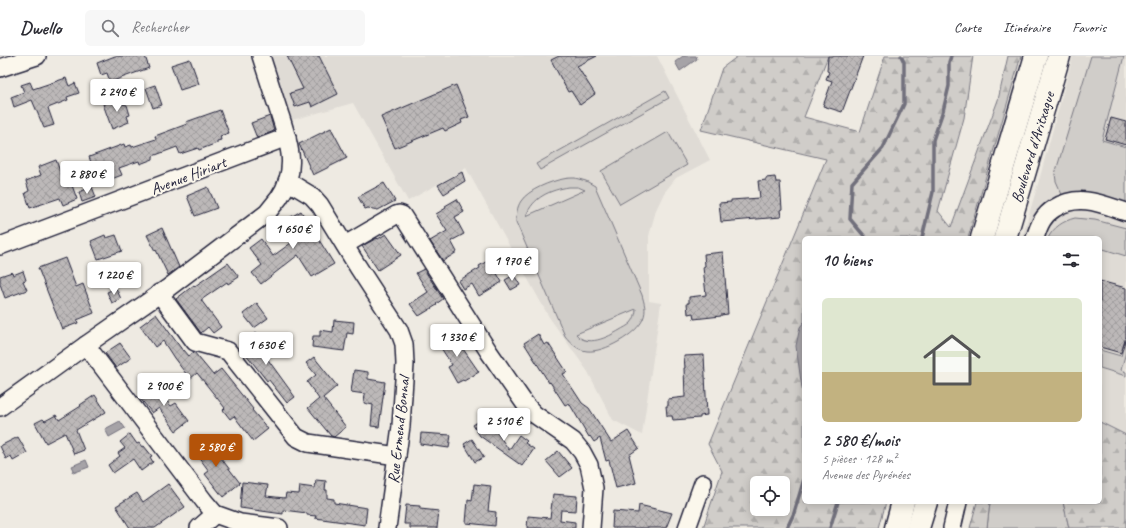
<!DOCTYPE html>
<html lang="fr">
<meta charset="utf-8">
<style>
:root{--surface:#fff;--page:#f7f7f7;--text:#2b2b33;--muted:#7c7c81;--line:#e1e1e2;--accent:#b45309}
body{margin:0;font-family:Caveat,sans-serif;background:var(--page);color:var(--text);height:100vh;display:flex;flex-direction:column;font-size:15px;white-space:nowrap}
*{box-sizing:border-box;margin:0}
p{font-size:13px;color:var(--muted)}
.icon{flex:none;width:22px;height:22px;fill:none;stroke:currentColor;stroke-width:2;stroke-linecap:round;stroke-linejoin:round}
.map{position:relative;flex:1;overflow:hidden}
.drawer{position:absolute;left:802px;top:180px;width:300px;height:268px;display:flex;flex-direction:column;background:var(--surface);border-radius:6px;box-shadow:0 2px 10px #0003}
.drawer>*{flex:none}
.tools{position:absolute;left:750px;top:420px;display:grid;gap:8px}
.tools a{display:grid;place-items:center;width:40px;height:40px;border-radius:6px;background:var(--surface);box-shadow:0 2px 10px #0003;font-size:20px}
.price{position:absolute;translate:-50% -34px;padding:0 9px;border-radius:4px;background:#fff;color:#222;font-size:13px;line-height:26px;filter:drop-shadow(0 1px 2px #0008)}
.price::after{content:'';position:absolute;left:50%;top:24px;width:12px;height:9px;margin-left:-6px;background:inherit;clip-path:polygon(0 0,100% 0,50% 100%)}
.price.on{background:var(--accent);color:#fff}
ul{padding:0;list-style:none}
li{display:grid;align-content:center;gap:8px;height:212px;padding:0 20px}
li span{display:grid;place-items:center;height:124px;border-radius:6px;color:#555}
li>.icon{margin-inline-start:auto}
span .icon{width:72px;height:72px;fill:#fffc;stroke-width:1}
li b{font-size:17px}
h2{display:flex;justify-content:space-between;align-items:center;height:48px;padding:0 20px;font-size:17px}
header{display:flex;align-items:center;gap:24px;box-sizing:border-box;height:56px;padding:0 20px;background:var(--surface);border-bottom:1px solid var(--line)}
header strong{font-size:19px}
nav{display:flex;gap:22px;margin-inline-start:auto;font-size:14px}
.search{width:280px;height:36px;background:var(--page);display:flex;align-items:center;gap:10px;box-sizing:border-box;padding:0 14px;border-radius:6px;color:var(--muted);font-size:15px}
.map>svg:first-child{display:block}
.built{fill:#dfdbd5}
.green{fill:#d0cdc9;stroke:#797882;fill-rule:evenodd}
.forest{fill:url(#forest-firs);stroke:#797882;fill-rule:evenodd}
.water{fill:#a6a3a7;stroke:#716f7c}
.lines{fill:none;stroke-linecap:round;stroke-linejoin:round}
.stream{stroke:#716f7c;stroke-width:3.5}
.building{fill:url(#building-cross-hatch);stroke:#22223b}
.minor-casing{stroke:#22223b;stroke-width:20}
.major-casing{stroke:#22223b;stroke-width:25}
.minor{stroke:#fbf7ec;stroke-width:17}
.major{stroke:#fbf7ec;stroke-width:22}
.labels{text-anchor:middle;stroke-width:4;stroke-linejoin:round;paint-order:stroke}
.street-label{font-size:16px;fill:#22223b;stroke:#fbf7ec}
</style>
<header>
<strong>Dwello</strong>
<div class="search"><svg class="icon" aria-label="search" viewBox="0 0 24 24"><circle cx="10" cy="10" r="6"/><path d="M15 15l6 6"/></svg>Rechercher</div>
<nav><a>Carte</a><a>Itinéraire</a><a>Favoris</a></nav>
</header>
<div class="map">
<svg width="1126" height="472" viewBox="0 0 1126 472">
<defs>
<pattern id="forest-firs" width="22" height="20" patternUnits="userSpaceOnUse"><rect width="22" height="20" fill="#d0cdc9"/><path d="M5 1l3.5 6h-7zM16 11l3.5 6h-7z" fill="#b2b0ae"/></pattern>
<pattern id="building-cross-hatch" width="8" height="8" patternUnits="userSpaceOnUse"><rect width="8" height="8" fill="#bcb8b8"/><path d="M0 0l8 8M0 8l8-8" fill="none" stroke="#a19e9f"/></pattern>
</defs>
<rect width="100%" height="100%" fill="#eeeae2"/>
<filter id="ink" filterUnits="userSpaceOnUse"><feTurbulence type="fractalNoise" baseFrequency=".025" numOctaves="2"/><feDisplacementMap in="SourceGraphic" scale="8" xChannelSelector="R" yChannelSelector="G"/><feConvolveMatrix kernelMatrix="1 2 1 2 8 2 1 2 1" color-interpolation-filters="sRGB"/></filter>
<g filter="url(#ink)">
<g class="built">
<path d="M272,0H657L710,104L676,122L664,137L656,154L649,180V245L661,247L642,379L613,364L588,316L549,261L466,112L408,145L353,47L292,64Z"/>
<path d="M1073,0H1126V379L1100,366V182H1022L1038,128Z"/>
</g>
<g class="green">
<path d="M1091,0H1124L1102,84L1126,91V147L1063,141L1056,125L1055,118Z"/>
<path d="M665,35L669,42L540,114L536,108Z"/>
<path d="M668,76L687,109L620,148L601,115Z"/>
<path d="M575,122L586,125L595,130L642,239C644,247 647,254 643,263C637,278 604,297 587,295C577,294 571,287 565,280L516,166C516,159 517,151 521,145C528,134 551,125 563,123C567,122 571,122 575,122ZM569,131H578L585,134L526,160C533,141 550,134 569,131ZM636,253C636,257 634,264 631,267C628,270 623,272 620,274C608,281 587,292 576,278Z"/>
<path d="M1075,162L1095,164L1126,172V200L1100,192V182H1048C1054,171 1063,165 1075,162Z"/>
<path d="M1126,282V296L1121,314L1126,316V320L1100,312V294L1121,300Z"/>
<path d="M990,446H1063L1069,472H987Z"/>
</g>
<g class="forest">
<path d="M738,0H828L804,61L860,76L885,0H973L964,62L938,155L951,171L998,44L1008,0H1021L968,182H804V446H886L879,472H703L722,415L708,388L826,103L701,74L722,12ZM757,427H783V453H757Z"/>
<path d="M1100,366L1126,379V472H1069L1063,446H1100Z"/>
<path d="M977,446H990L987,472H970Z"/>
</g>
<g class="water">
<path d="M683,0H696L697,3L680,15L675,6Z"/>
<path d="M804,266V346L796,290L800,271Z"/>
<path d="M120,365L125,372L109,381L105,373Z"/>
<path d="M86,404L89,411L73,417L72,415L74,414L72,410Z"/>
</g>
<g class="lines">
<g class="stream">
<path d="M866,182L850,163L852,127L883,92L904,48V6L901,0"/>
<path d="M922,182L933,136V84L943,55L949,30V6L951,0"/>
<path d="M787,472L794,457L804,423"/>
<path d="M830,472L838,446"/>
</g>
</g>
<g class="building">
<path d="M115,0H145L149,12L110,26L107,17L101,19L97,7Z"/>
<path d="M287,0H319L338,38L312,51L310,46L295,51L290,37L303,33Z"/>
<path d="M559,0H597L577,10L595,38L580,49L571,35L568,36L551,4Z"/>
<path d="M828,0H863L842,56L823,50L832,25L826,23L829,16L827,15Z"/>
<path d="M190,3L199,28L180,34L171,9Z"/>
<path d="M66,22L69,30L75,27L79,37L67,41L68,44L48,52L54,69L44,72L32,44L14,51L11,41L24,36L21,29L30,26L33,33Z"/>
<path d="M155,29L162,49L153,52L146,32Z"/>
<path d="M456,29L469,61L461,64L462,67L445,75L443,72L395,92L381,61Z"/>
<path d="M116,43L118,47L127,49L130,59L127,60L129,66L112,73L103,48Z"/>
<path d="M220,54L229,77L220,80L221,84L217,85V87L199,94L198,92L180,98L177,91L153,100V103L140,108L139,105L119,112L122,119L98,128L93,118L95,117L89,101L124,88L125,91L131,89L132,91L156,83L155,80L187,68L186,66Z"/>
<path d="M270,60L274,75L257,82L251,67Z"/>
<path d="M1111,62L1126,66V89L1105,83Z"/>
<path d="M331,72L347,102L313,119L299,88Z"/>
<path d="M56,104L64,127L70,124L77,143L63,149L60,142L30,152L25,137L29,135L26,125L41,119L38,111Z"/>
<path d="M462,116L465,125L444,138L438,129Z"/>
<path d="M775,121L776,126H780L782,153L780,154L781,161L721,166L719,147L731,146V144L760,142L758,125L766,124V122Z"/>
<path d="M384,127L395,145L378,154L368,152L365,153L358,141Z"/>
<path d="M92,131L96,141L82,146L79,136Z"/>
<path d="M208,131L217,152L195,160L187,140Z"/>
<path d="M457,143L464,156L455,161L464,178L451,185L457,196L443,205L430,185L447,175L436,158L446,152L445,150Z"/>
<path d="M301,155L334,208L312,221L298,199L261,228L252,217L262,209L249,192L261,183L273,200L291,187L279,168Z"/>
<path d="M162,172L179,211L168,219L156,194L155,195L147,179Z"/>
<path d="M386,178L401,199L378,214L362,190L377,182L378,183Z"/>
<path d="M105,179L106,182L116,179L122,195L98,203L91,185Z"/>
<path d="M723,196L728,258L721,259V260L694,263L693,257L688,258L687,247H689V241L706,239L703,211L705,210L704,198Z"/>
<path d="M65,202L76,231L83,228L94,257L77,264L78,267L62,273L38,212Z"/>
<path d="M489,204L502,226L479,240L472,228L463,233L458,225L480,212L479,210Z"/>
<path d="M228,207L239,221L228,228L227,226L201,244L221,271L213,277L208,271L201,277L176,243L194,229L195,230Z"/>
<path d="M424,213L443,243L436,248L437,249L419,260L410,248L428,236L416,217Z"/>
<path d="M23,215L26,224L23,225L27,234L5,242L0,228V220L12,216L13,219Z"/>
<path d="M514,219L520,229L511,234L505,224Z"/>
<path d="M1100,225L1126,232V281L1121,297L1100,291Z"/>
<path d="M116,232L121,243L112,247L107,236Z"/>
<path d="M257,247L268,262L254,272L243,258Z"/>
<path d="M156,258L183,295L184,294L189,300L194,296L213,319L221,313L253,353L252,354L268,373L253,385L234,360L230,363L223,354L225,352L197,317L190,323L174,302L163,285L155,291L140,270Z"/>
<path d="M334,264L354,266L353,278L347,277L344,295L312,291L313,280H320V274L333,276Z"/>
<path d="M448,274L457,288L459,287L479,316L464,325L463,324L457,327L448,311L452,309L434,281H436Z"/>
<path d="M256,277L266,289L261,294L295,341L287,347L269,324L267,325L242,293L247,288L245,285Z"/>
<path d="M538,278L544,289L548,287L567,316L563,318L582,347L589,352L611,386L628,375L639,392L629,399L636,427L616,432L609,404L606,405L600,382L594,386L590,380L589,381L569,347L565,349L550,326L549,327L546,322L524,287Z"/>
<path d="M120,287L131,302L116,312L105,297Z"/>
<path d="M704,299L707,359L700,360V362L673,364L672,360H667L666,350H668V343L685,341L684,312H685L684,300Z"/>
<path d="M314,301L337,330L323,342L346,371L334,381L331,380L308,352L319,343L307,326L316,319L306,307Z"/>
<path d="M354,314L368,316V323L385,326L379,371L371,370L373,349L364,347L365,338L351,336Z"/>
<path d="M152,327L171,350L176,347L189,365L176,375L159,352L152,357L139,341L145,336L143,334Z"/>
<path d="M95,339L106,356L76,374L84,394L74,398L65,377L46,387L35,367L43,363L45,365L56,359L59,364L81,350L80,349Z"/>
<path d="M487,362L509,394L519,379L527,385L525,387L534,393L522,410L480,380L473,369L482,363L483,364Z"/>
<path d="M421,377L451,379L449,392L420,388Z"/>
<path d="M130,378L137,388L139,387L142,391L144,390L152,400L150,401L153,406L141,415L133,403L113,417L108,409L120,400L118,397L125,392L120,386Z"/>
<path d="M18,381L27,397L13,405L11,400L6,403L0,390Z"/>
<path d="M205,381L240,427L223,441L205,418L209,415L192,392Z"/>
<path d="M472,383L484,401L475,406L464,388Z"/>
<path d="M558,395L572,412L560,421L546,405Z"/>
<path d="M316,424L326,425L325,434H327V442L334,443V447L367,452L365,469L315,462L316,460L307,459V457L283,454V458L240,452L242,426L268,429L266,440L285,442L286,437L299,438L300,430L315,432Z"/>
<path d="M168,428L185,451L155,472H130L116,450L137,437L143,446Z"/>
<path d="M474,428L491,430L488,455L496,456L495,470L466,467L468,444L472,445Z"/>
<path d="M553,438L577,440L576,455L561,454L560,464L575,466V472H527L528,460L550,462Z"/>
<path d="M406,449L420,450V453L439,455L437,472H410V468H404Z"/>
<path d="M639,449L672,457L666,472H612L613,455L638,457Z"/>
</g>
<g class="lines">
<g class="minor-casing">
<g id="minor">
<path d="M0,12L37,0"/>
<path d="M287,125L312,140L320,149L358,211L399,274L404,288L405,308L401,370L387,472"/>
<path d="M1035,182C1039,169 1043,159 1055,152C1079,137 1102,148 1126,156"/>
<path d="M345,189L396,159L399,158L402,159L489,296L525,348L534,358L573,385L582,396L589,409L594,432L591,472"/>
<path d="M0,190L287,81"/>
<path d="M159,237L195,286L228,295L296,381L308,387L397,400"/>
<path d="M86,289L204,445L215,458L240,467L279,472"/>
<path d="M0,351L86,289L168,232L267,157C271,152 275,147 279,142C299,113 289,87 279,56C273,37 267,19 261,0"/>
<path d="M199,472L215,458"/>
<path d="M687,472L703,427"/>
<path d="M952,472L958,446"/>
</g>
</g>
<g class="major-casing">
<g id="major">
<path d="M982,182L1036,0"/>
<path d="M1005,182L1059,0"/>
<path d="M896,472L903,446"/>
<path d="M918,472L926,446"/>
</g>
</g>
<use href="#minor" class="minor"/>
<use href="#major" class="major"/>
</g>
</g>
<g class="labels">
<g class="street-label">
<text transform="translate(1032 91) rotate(-73)" y="6">Boulevard d'Aritxague</text>
<text transform="translate(188 119) rotate(-21)" y="6">Avenue Hiriart</text>
<text transform="translate(398 374) rotate(-84)" y="6">Rue Ermend Bonnal</text>
</g>
</g>
</svg>
<div class="tools">
<a><svg class="icon" aria-label="locate" viewBox="0 0 24 24"><circle cx="12" cy="12" r="6"/><path d="M12 2v4M12 18v4M2 12h4M18 12h4"/></svg></a>
</div>
<b class="price" style="left:117px;top:57px">2 240 €</b>
<b class="price" style="left:87px;top:139px">2 880 €</b>
<b class="price" style="left:293px;top:194px">1 650 €</b>
<b class="price" style="left:512px;top:226px">1 970 €</b>
<b class="price" style="left:114px;top:240px">1 220 €</b>
<b class="price" style="left:457px;top:302px">1 330 €</b>
<b class="price" style="left:266px;top:310px">1 630 €</b>
<b class="price" style="left:164px;top:351px">2 900 €</b>
<b class="price" style="left:504px;top:386px">2 510 €</b>
<b class="price on" style="left:216px;top:412px">2 580 €</b>
<section class="drawer">
<h2>10 biens<svg class="icon" aria-label="filters" viewBox="0 0 24 24"><path d="M4 7h16M4 17h16"/><circle cx="9" cy="7" r="2"/><circle cx="15" cy="17" r="2"/></svg></h2>
<ul>
<li><span style="background:linear-gradient(#dfe7d0 60%,#c2b280 0)"><svg class="icon" aria-label="home" viewBox="0 0 24 24"><path d="M3 11l9-7 9 7M6 9v11h12V9"/></svg></span><div><b>2 580 €/mois</b><p>5 pièces · 128 m²</p><p>Avenue des Pyrénées</p></div></li>
</ul>
</section>
</div>
